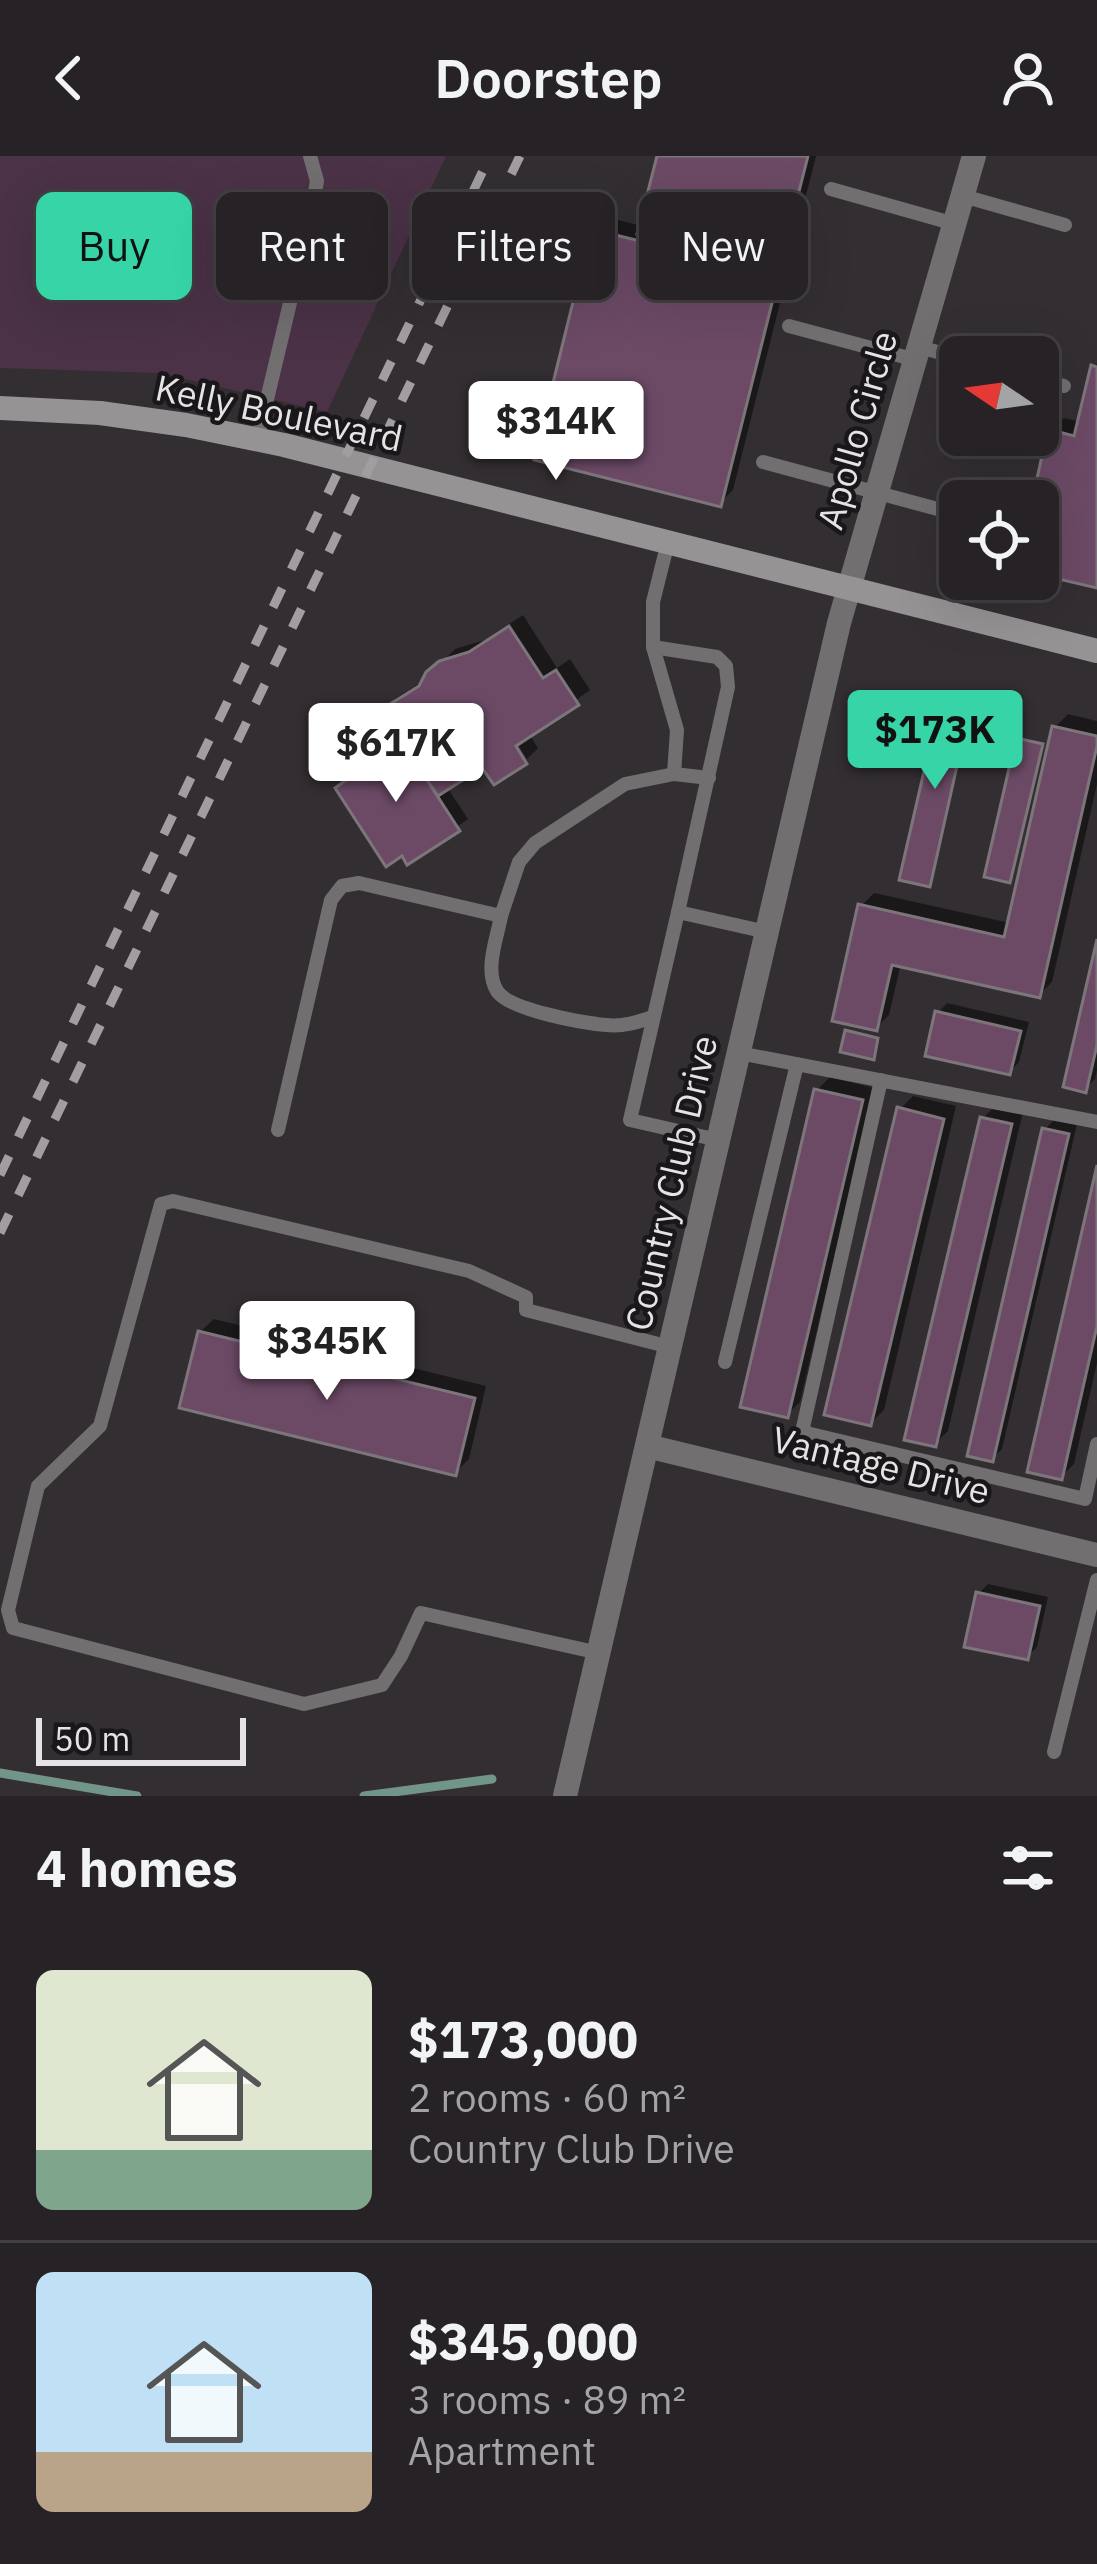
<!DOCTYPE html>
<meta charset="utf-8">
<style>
:root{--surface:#262226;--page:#322f32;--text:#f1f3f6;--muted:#a4a4a7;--line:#423f43;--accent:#36d4a7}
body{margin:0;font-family:"IBM Plex Sans",sans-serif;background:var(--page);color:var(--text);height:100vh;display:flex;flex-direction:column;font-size:45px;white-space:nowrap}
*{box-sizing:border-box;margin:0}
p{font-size:39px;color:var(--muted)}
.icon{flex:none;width:66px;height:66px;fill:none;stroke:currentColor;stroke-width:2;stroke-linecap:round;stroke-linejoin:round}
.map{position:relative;height:1640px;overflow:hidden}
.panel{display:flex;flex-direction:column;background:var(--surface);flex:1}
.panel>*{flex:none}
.banner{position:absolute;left:36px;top:36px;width:1026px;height:108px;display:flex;gap:24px}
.needle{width:78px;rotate:283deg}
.fabs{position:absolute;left:939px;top:180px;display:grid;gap:24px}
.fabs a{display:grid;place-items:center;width:120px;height:120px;border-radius:18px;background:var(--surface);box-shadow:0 12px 48px #0002,0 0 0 3px var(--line);font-size:60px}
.scale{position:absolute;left:36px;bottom:30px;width:210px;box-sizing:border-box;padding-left:12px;border:6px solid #e6e3e5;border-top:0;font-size:33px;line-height:42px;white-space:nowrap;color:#e6e3e5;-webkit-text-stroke:9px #191719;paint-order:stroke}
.price{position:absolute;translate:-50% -102px;padding:0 27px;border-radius:12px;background:#fff;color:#222;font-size:39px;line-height:78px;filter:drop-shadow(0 3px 6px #0008)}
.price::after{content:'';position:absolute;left:50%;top:72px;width:36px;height:27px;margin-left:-18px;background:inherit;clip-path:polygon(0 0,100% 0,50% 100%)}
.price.current{background:var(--accent);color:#111}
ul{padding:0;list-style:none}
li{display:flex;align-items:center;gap:36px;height:300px;padding:0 36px}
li+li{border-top:3px solid var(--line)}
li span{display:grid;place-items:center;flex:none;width:336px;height:240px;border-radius:18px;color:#555}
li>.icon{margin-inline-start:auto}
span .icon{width:144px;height:144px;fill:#fffc;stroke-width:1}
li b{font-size:51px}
h2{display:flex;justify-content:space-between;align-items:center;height:144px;padding:0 36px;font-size:51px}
.pill{padding:0 42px;border-radius:18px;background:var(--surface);box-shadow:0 12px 48px #0002,0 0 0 3px var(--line);font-size:42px;line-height:108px}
.pill.current{background:var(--accent);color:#111}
header{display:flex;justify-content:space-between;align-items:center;height:156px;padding:0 36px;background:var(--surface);font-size:54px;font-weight:600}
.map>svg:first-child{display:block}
.green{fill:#4b3247}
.shadow{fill:#0007}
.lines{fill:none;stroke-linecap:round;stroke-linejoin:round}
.stream{stroke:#729589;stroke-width:9}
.building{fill:#6c4a66;stroke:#7c767b;stroke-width:3}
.lane{stroke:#726f71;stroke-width:14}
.street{stroke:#726f71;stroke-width:24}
.secondary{stroke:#969395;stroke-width:24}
.rail{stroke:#a19da0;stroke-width:9;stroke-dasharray:21 21;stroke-linecap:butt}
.labels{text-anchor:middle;stroke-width:9;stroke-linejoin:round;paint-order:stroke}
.street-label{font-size:36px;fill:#e6e3e5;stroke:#191719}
</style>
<header><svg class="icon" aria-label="back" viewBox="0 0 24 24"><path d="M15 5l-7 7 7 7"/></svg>Doorstep<svg class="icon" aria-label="person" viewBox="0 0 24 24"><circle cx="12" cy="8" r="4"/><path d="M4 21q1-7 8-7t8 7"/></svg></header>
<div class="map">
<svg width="1097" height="1640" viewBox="0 0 1097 1640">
<rect width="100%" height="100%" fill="#332e32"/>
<path class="green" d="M0,0H446L327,256L159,217L0,212Z"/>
<g class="shadow">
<path d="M660,0H816L791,98L784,105L790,107L733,334L720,347L594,75L607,61L642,70Z"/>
<path d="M1097,207V429L1061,349L1051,275L1064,262L1081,266Z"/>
<path d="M523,459L557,512L570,503L590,534L529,578L538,592L527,603L510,576L483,608L447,631L468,663L408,705L339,632L357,617L352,608L361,598L392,578L399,590L404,586L383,555L396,542L425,524L455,493L485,484Z"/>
<path d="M946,540L972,545L931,725L944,542Z"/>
<path d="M1068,558L1097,565V628L1052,826L1039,839L901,807L889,859L876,872L861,750L874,737L1010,767L1055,571Z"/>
<path d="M1097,797V914L1095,923L1085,933Z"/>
<path d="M947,847L1029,866L1019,906L1010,916L938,857Z"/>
<path d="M830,921L874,932L800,1246L787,1259L817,934Z"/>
<path d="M913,940L956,950L884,1254L871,1267L900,953Z"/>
<path d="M996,949L1023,956L948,1275L935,1288L983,962Z"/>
<path d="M1055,963L1077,968L1002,1293L992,1303L1045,973Z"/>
<path d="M1097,1023V1207L1074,1308L1061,1321Z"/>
<path d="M214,1163L486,1230L469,1303L456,1316L200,1176Z"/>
<path d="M988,1428L1048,1441L1037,1491L1027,1501L979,1437Z"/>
</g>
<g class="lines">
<g class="stream">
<path d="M0,1617L137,1640"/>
<path d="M364,1640L492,1623"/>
</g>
</g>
<g class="building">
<path d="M657,0H808L779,114L637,78Z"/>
<path d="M591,73L779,119L721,351L534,304Z"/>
<path d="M1091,209L1097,211V432L1041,419L1057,351L1032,345L1048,273L1074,280Z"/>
<path d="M509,470L543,522L556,514L579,549L516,590L527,608L494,629L482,612L438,640L379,555L419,530L426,516L439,505L469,496Z"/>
<path d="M941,541L971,547L930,731L899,724Z"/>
<path d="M1052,570L1097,580V590L1040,842L892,809L877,875L832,865L858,748L1004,781Z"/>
<path d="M1016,582L1043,588L1010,727L984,721Z"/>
<path d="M381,586L388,597L403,587L460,675L407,709L402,700L386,711L335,632L355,618L348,607Z"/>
<path d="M1097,783V889L1086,937L1063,931Z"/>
<path d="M935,855L1021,875L1010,919L925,900Z"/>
<path d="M845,874L878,882L874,904L840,896Z"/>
<path d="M814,933L863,944L788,1262L740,1251Z"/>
<path d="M897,951L944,963L871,1270L824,1259Z"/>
<path d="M980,961L1012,968L936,1291L904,1284Z"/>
<path d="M1042,972L1069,978L993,1306L967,1300Z"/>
<path d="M1097,1009V1170L1062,1324L1027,1316Z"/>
<path d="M198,1175L475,1242L456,1320L179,1252Z"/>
<path d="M976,1436L1040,1450L1028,1504L964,1491Z"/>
</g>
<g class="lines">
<g class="lane">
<path d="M831,33L955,68"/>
<path d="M963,40L1065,69"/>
<path d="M789,170L916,204"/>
<path d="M919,191L960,202"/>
<path d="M1038,223L1064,230"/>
<path d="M257,285L311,59L317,25L310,0"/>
<path d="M763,306L960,359"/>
<path d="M668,386L653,446V491L717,501L726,510L728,531L678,756"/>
<path d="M653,491L677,574L674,618"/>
<path d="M501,760C497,783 484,814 497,835C509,854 583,867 606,869C623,871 638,866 653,861"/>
<path d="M739,897L1097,966"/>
<path d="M881,924L802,1276L1085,1343L1097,1288"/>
<path d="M278,974L331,744L342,730L359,727L501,760L519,706L535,687L625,628L674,618L709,622"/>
<path d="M718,984L630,964L678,756L767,776"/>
<path d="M725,1206L797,908"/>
<path d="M599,1497L421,1457L401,1500L382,1529L304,1548L13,1472L8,1454L38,1330L100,1270L161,1048L173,1045L469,1115L526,1141V1154L670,1191"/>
<path d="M1054,1596L1097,1424"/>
</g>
<g class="street">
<path d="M647,1290L1097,1399"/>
<path d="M565,1640L839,467L974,0"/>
</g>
<path class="secondary" d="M0,252L100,257L186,269L284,289L1097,495"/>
<g class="rail">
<path d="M0,1019L490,0"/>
<path d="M0,1077L520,0"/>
</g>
</g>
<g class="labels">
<g class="street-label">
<text transform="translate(279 257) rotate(12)" y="13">Kelly Boulevard</text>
<text transform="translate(857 274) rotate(-74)" y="13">Apollo Circle</text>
<text transform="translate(671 1027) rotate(-77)" y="13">Country Club Drive</text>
<text transform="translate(881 1309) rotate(14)" y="13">Vantage Drive</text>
</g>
</g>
</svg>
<div class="fabs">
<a><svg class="needle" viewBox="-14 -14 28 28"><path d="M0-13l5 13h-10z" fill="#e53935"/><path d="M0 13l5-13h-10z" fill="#a4a4a7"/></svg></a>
<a><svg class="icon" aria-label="locate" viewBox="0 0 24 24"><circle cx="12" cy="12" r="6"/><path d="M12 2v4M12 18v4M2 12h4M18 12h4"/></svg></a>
</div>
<div class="scale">50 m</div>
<b class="price" style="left:556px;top:327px">$314K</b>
<b class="price current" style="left:935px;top:636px">$173K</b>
<b class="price" style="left:396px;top:649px">$617K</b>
<b class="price" style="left:327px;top:1247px">$345K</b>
<div class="banner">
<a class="pill current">Buy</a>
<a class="pill">Rent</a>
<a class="pill">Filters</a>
<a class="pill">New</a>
</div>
</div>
<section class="panel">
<h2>4 homes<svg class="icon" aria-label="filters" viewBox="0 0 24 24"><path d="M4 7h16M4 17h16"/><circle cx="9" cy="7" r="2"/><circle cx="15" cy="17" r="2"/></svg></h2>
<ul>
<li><span style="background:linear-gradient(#dfe7d0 75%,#7fa58c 0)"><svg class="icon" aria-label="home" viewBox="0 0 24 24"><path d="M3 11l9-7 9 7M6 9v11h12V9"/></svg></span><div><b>$173,000</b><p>2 rooms · 60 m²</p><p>Country Club Drive</p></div></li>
<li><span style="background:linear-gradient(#bfe0f5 75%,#b9a48a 0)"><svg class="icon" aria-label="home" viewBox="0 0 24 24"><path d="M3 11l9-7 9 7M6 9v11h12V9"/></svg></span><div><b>$345,000</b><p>3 rooms · 89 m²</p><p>Apartment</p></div></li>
</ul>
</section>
